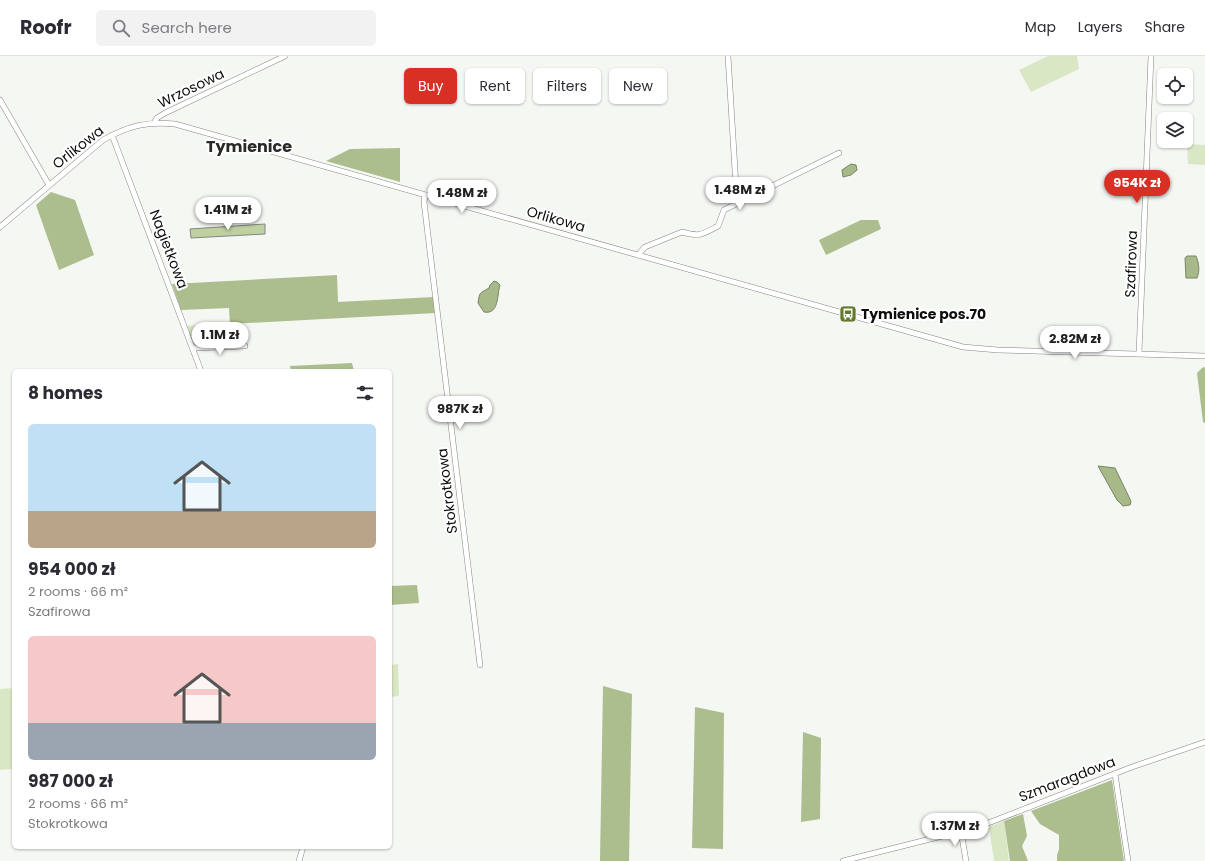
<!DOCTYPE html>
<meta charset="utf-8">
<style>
:root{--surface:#fff;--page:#f2f2f3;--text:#2b2b33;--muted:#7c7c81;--line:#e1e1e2;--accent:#d93025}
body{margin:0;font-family:Poppins,sans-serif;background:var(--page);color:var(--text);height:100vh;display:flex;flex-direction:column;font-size:15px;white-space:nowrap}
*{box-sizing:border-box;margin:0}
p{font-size:13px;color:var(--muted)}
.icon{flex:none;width:22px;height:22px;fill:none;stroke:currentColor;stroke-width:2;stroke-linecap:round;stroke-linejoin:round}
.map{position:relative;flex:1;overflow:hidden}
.side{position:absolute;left:12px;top:313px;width:380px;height:480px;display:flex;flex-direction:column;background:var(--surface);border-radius:6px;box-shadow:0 1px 3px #0004}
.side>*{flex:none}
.banner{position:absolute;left:404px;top:12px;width:380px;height:36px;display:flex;gap:8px}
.tools{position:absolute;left:1157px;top:12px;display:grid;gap:8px}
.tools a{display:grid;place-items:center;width:36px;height:36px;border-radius:6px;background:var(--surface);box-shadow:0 1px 3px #0004;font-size:20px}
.price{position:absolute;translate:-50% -34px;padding:0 9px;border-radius:14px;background:#fff;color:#222;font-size:13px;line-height:26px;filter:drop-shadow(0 1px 2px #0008)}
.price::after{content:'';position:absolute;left:50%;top:24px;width:12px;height:9px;margin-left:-6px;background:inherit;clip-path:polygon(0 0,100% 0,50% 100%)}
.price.on{background:var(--accent);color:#fff}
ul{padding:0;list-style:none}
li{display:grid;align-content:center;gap:8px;height:212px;padding:0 16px}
li span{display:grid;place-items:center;height:124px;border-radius:6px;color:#555}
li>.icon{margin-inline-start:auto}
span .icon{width:72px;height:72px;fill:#fffc;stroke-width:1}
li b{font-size:17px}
h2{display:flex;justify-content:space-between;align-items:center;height:48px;padding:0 16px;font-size:17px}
.chip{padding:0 14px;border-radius:6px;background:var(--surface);box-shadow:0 1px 3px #0004;font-size:14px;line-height:36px}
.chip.on{background:var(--accent);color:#fff}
header{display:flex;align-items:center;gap:24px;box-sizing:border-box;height:56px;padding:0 20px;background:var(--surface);border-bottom:1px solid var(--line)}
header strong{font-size:19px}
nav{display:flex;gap:22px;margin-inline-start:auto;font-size:14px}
.search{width:280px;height:36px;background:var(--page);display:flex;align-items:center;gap:10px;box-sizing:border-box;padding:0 14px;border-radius:6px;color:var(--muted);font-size:15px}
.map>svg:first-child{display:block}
.green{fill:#dae7c4}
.forest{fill:#acbd8e}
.water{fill:#a7b889;stroke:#798564}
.building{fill:#bfd1a1;stroke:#848682}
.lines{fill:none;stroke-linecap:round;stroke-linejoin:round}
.minor-casing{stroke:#848581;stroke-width:6}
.minor{stroke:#fff;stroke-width:5}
.labels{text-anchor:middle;stroke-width:4;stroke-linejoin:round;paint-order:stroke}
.street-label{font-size:14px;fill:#0d0d0c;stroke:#fff}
.poi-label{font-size:14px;font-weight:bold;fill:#0d0d0c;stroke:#fff;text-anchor:start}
.quarter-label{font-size:16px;font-weight:bold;fill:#292a27;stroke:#fff}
</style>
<header>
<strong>Roofr</strong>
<div class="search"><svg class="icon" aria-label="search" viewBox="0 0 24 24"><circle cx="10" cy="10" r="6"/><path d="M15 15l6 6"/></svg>Search here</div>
<nav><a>Map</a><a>Layers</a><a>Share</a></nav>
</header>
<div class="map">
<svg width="1205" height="805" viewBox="0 0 1205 805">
<rect width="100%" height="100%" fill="#f5f7f3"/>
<g class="green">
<path d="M1048,0H1077L1079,13L1031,36L1019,14Z"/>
<path d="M1187,88L1205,89V109L1188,108Z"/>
<path d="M218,268V288L194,290L187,270Z"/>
<path d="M398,608L399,638L398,640L390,641V609Z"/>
<path d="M14,632V713L0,714V633Z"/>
<path d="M1004,765L1009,805H994L989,771Z"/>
</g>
<g class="forest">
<path d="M400,92V126L326,105L350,93Z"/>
<path d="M51,136L75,144L94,199L59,214L36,149Z"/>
<path d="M861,164H878L881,173L826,199L819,184Z"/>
<path d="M337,219L338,246L434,241L436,257L230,268L229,252L181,254L172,228Z"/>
<path d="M352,307L354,315H291L290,310Z"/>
<path d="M1205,311V367L1203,366L1197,317L1202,312Z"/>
<path d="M417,529L419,547L390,549V530Z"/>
<path d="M603,630L632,638L629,805H600Z"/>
<path d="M695,651L724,657L723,793L692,792Z"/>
<path d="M803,676L821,682L820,763L801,766Z"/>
<path d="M1112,724L1124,805H1057V799L1059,794V779L1040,768L1031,755Z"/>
<path d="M1023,758L1027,780L1022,790L1028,805H1010L1004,765Z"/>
</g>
<g class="water">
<path d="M851,108L856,109L857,114L851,119L843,121L842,114Z"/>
<path d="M1187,200H1196C1199,207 1200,215 1197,222H1186L1185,202Z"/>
<path d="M494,225L497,226L500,229C497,239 499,259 484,256L478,247C480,235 479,238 489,232L490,229Z"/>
<path d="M1098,410L1115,412L1129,441L1131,446L1130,449L1123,450L1117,444Z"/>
</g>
<path class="building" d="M265,168V178L191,182L190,173Z"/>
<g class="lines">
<g class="minor-casing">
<g id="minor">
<path d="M728,0L737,147"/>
<path d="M0,44L49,129"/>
<path d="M154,67L157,62L165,57L285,0"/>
<path d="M112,79L201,315"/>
<path d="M425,139L424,146L480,609"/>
<path d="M0,171L103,84C128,70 147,65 175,68L963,291L998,294L1205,300"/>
<path d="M638,199L645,191L682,176C700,181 701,179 718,170L724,154L839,97"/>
<path d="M193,292L245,290"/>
<path d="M1139,297L1151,0"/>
<path d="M1115,718L1128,805"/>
<path d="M961,775L966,805"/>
<path d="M299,805L303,791"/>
<path d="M843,805L978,771L1132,711L1205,686"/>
</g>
</g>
<use href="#minor" class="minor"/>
</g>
<defs>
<g id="bus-square" transform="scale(0.9)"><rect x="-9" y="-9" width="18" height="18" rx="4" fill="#62792b" stroke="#fff"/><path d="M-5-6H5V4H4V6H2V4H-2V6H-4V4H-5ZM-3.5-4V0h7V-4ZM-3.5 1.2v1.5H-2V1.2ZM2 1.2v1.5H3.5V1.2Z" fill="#fff"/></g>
</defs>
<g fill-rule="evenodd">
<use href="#bus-square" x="848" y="258"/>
</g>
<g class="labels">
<g class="street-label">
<text transform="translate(191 32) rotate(-26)" y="5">Wrzosowa</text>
<text transform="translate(78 91) rotate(-38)" y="5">Orlikowa</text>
<text transform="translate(556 163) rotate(16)" y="5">Orlikowa</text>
<text transform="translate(169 193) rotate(69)" y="5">Nagietkowa</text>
<text transform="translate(1131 208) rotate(-88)" y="5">Szafirowa</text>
<text transform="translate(447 435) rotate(-97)" y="5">Stokrotkowa</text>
<text transform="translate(1067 723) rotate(-21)" y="5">Szmaragdowa</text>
</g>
<g class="poi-label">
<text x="861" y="263">Tymienice pos.70</text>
</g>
<g class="quarter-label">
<text x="249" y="96">Tymienice</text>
</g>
</g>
</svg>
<div class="tools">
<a><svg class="icon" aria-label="locate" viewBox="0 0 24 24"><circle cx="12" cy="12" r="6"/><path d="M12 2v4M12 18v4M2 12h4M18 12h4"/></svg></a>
<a><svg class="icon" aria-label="layers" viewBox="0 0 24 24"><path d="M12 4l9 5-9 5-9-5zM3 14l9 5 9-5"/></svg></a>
</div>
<b class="price on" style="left:1137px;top:148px">954K zł</b>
<b class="price" style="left:740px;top:155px">1.48M zł</b>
<b class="price" style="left:462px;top:158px">1.48M zł</b>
<b class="price" style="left:228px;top:175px">1.41M zł</b>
<b class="price" style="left:220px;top:300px">1.1M zł</b>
<b class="price" style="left:1075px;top:304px">2.82M zł</b>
<b class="price" style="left:460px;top:374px">987K zł</b>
<b class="price" style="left:955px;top:791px">1.37M zł</b>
<div class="banner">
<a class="chip on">Buy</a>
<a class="chip">Rent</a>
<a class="chip">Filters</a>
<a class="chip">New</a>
</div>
<section class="side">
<h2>8 homes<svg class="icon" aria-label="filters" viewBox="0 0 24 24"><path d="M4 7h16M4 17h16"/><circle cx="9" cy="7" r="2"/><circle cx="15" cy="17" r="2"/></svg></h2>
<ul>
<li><span style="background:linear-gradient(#bfe0f5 70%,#b9a48a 0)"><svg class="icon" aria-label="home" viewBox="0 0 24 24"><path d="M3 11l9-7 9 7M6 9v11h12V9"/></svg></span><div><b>954 000 zł</b><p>2 rooms · 66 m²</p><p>Szafirowa</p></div></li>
<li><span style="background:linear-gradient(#f6c9c9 70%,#9aa5b1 0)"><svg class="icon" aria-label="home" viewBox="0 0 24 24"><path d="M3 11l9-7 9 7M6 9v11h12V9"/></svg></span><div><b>987 000 zł</b><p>2 rooms · 66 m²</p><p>Stokrotkowa</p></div></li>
</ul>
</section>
</div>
